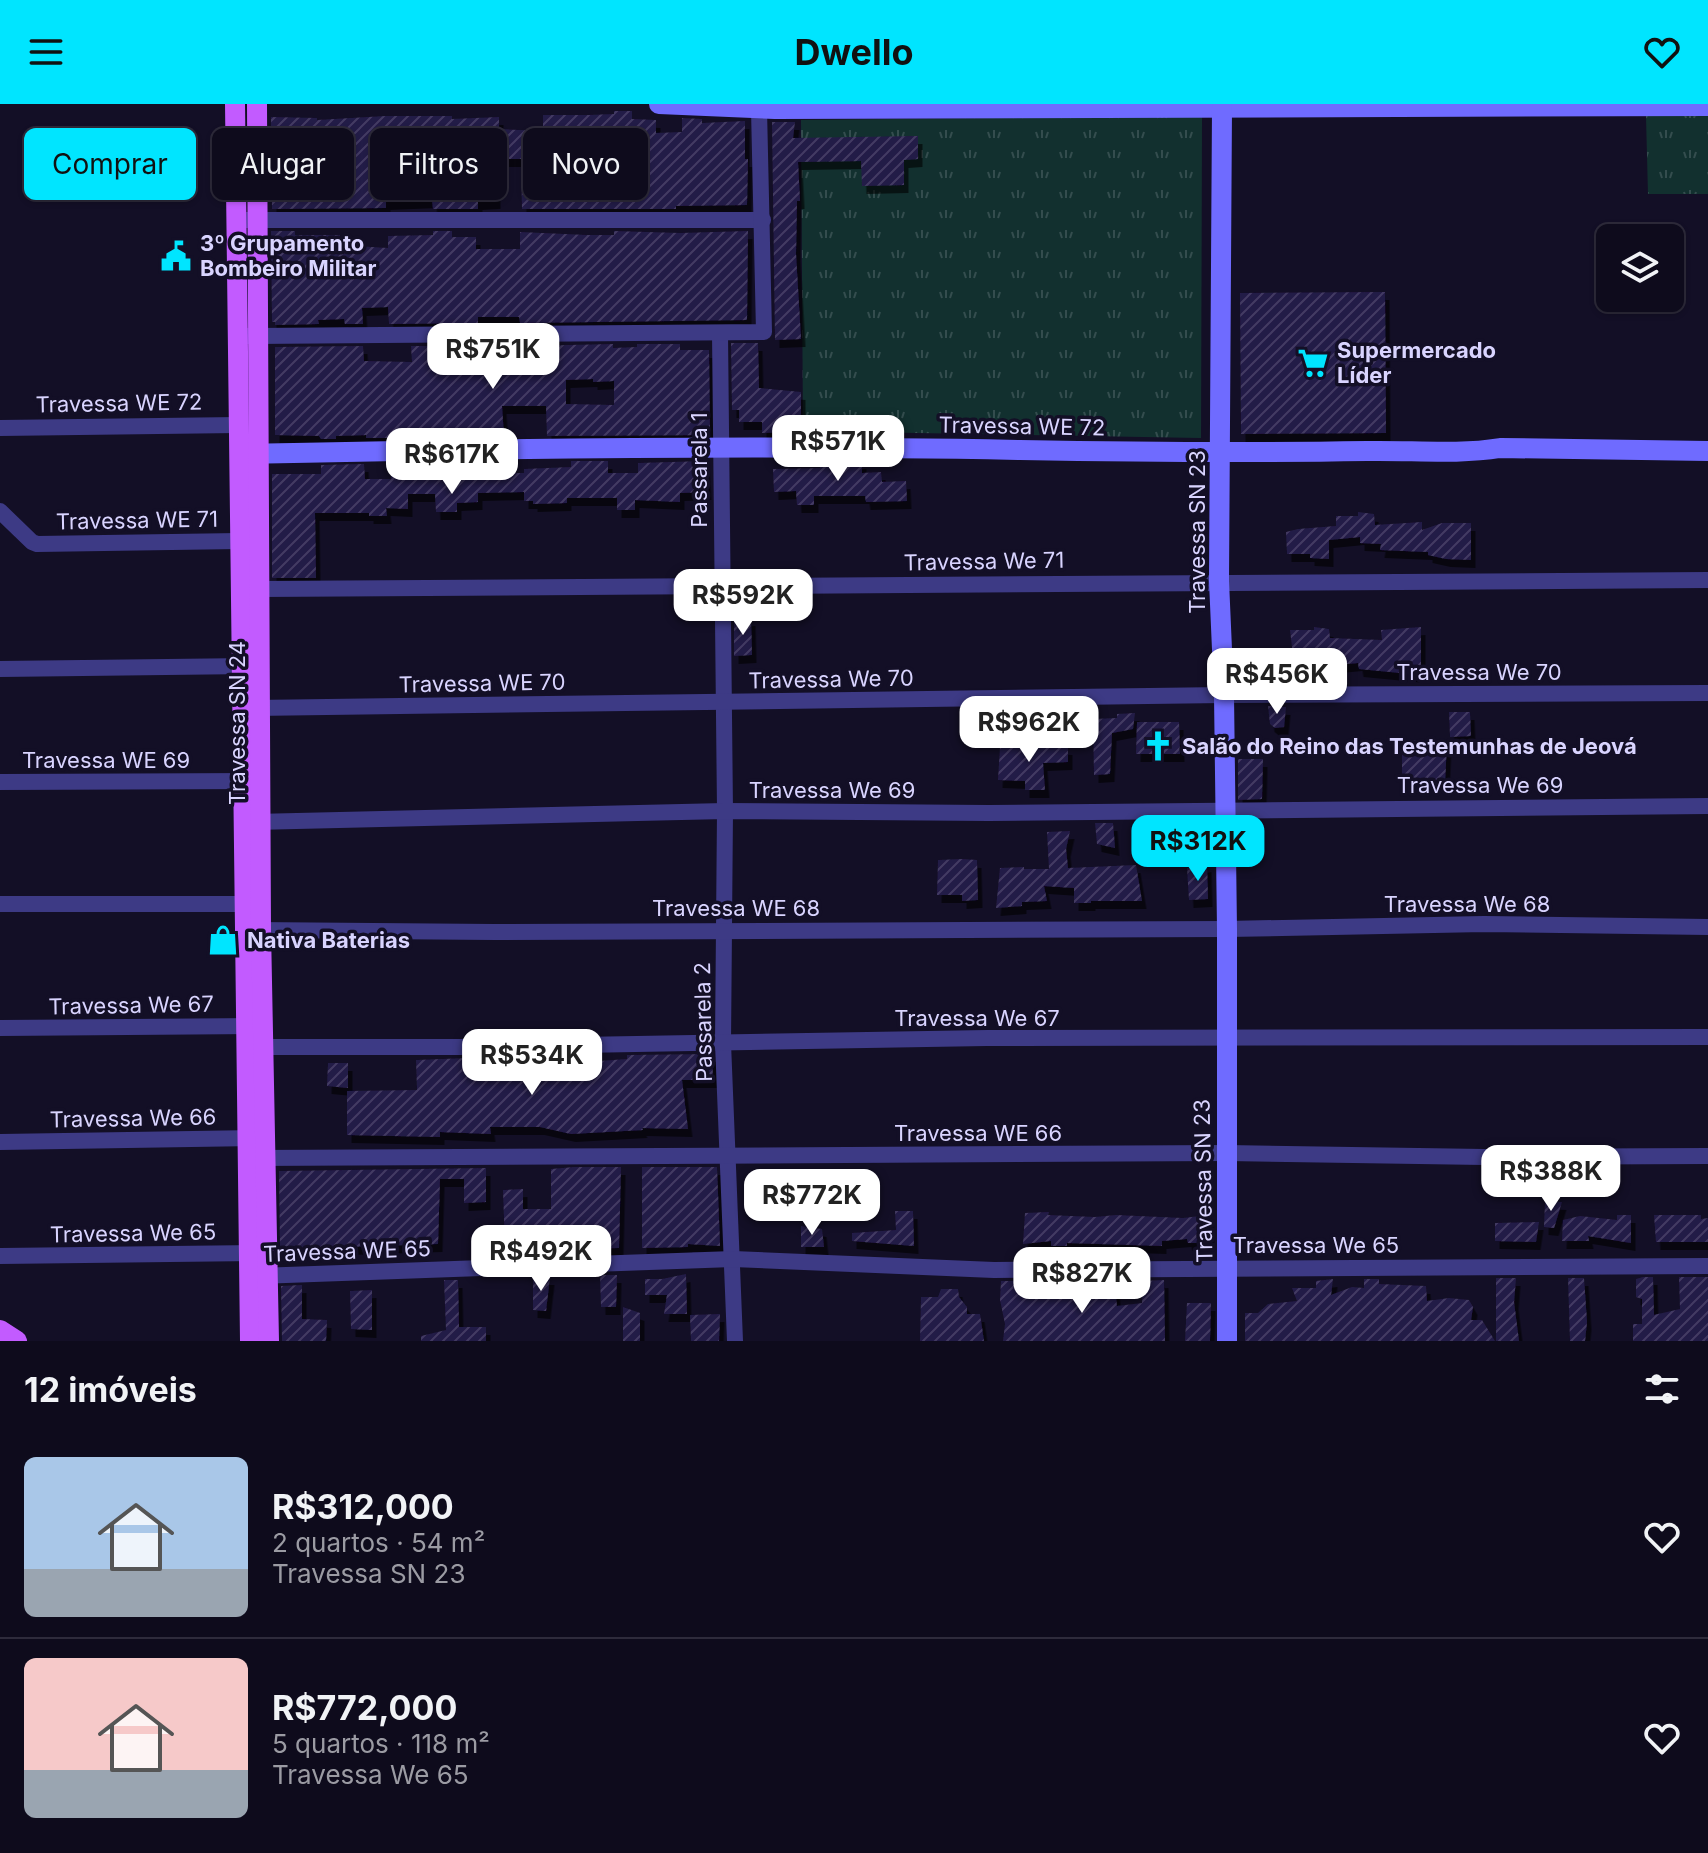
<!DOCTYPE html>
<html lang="pt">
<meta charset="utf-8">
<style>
:root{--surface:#0e0b1c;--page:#1c1929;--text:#f1f3f6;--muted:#9b9ba3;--line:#2e2b3b;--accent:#00e5ff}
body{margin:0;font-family:Inter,sans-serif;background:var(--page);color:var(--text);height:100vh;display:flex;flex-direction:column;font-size:30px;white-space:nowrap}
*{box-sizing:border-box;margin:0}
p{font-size:26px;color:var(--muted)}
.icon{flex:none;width:44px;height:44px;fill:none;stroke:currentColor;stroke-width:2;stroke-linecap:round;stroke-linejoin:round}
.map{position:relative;height:1237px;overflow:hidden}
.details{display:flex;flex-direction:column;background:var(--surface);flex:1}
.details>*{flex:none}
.hud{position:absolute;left:24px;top:24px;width:800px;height:72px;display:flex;gap:16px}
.controls{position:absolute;left:1596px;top:120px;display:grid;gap:16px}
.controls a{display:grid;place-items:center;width:88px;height:88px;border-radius:12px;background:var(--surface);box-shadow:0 2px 6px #0004,0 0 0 2px var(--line);font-size:40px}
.price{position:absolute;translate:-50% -68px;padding:0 18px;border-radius:16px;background:#fff;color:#222;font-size:26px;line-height:52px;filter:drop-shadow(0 2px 4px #0008)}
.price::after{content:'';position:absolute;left:50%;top:48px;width:24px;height:18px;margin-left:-12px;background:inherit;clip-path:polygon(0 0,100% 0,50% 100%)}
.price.current{background:var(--accent);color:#111}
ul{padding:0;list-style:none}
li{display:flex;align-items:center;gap:24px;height:200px;padding:0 24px}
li+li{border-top:2px solid var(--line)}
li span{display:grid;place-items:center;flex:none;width:224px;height:160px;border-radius:12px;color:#555}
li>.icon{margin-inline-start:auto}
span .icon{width:96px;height:96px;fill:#fffc;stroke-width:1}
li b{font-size:34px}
h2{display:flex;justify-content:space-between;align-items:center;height:96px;padding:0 24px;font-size:34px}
.tag{padding:0 28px;border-radius:12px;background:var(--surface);box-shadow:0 2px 6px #0004,0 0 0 2px var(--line);font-size:28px;line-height:72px}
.tag.current{background:var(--accent);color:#111}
header{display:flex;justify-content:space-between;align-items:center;height:104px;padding:0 24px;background:var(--accent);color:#111;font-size:36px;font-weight:700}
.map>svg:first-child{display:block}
.grass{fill:url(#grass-tufts)}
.building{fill:url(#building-hatch);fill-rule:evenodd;filter:url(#shadow)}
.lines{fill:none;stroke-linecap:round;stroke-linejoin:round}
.street{stroke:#3d3a85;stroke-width:16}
.secondary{stroke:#6f6bff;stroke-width:20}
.primary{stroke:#c25bff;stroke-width:20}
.labels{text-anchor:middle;stroke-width:7;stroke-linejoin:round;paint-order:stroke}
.poi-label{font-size:22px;font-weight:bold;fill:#d9d4ff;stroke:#130f26;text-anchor:start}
.street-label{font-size:22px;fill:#d9d4ff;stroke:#130f26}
</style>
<header><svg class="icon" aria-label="menu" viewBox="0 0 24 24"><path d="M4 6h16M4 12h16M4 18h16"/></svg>Dwello<svg class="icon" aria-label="heart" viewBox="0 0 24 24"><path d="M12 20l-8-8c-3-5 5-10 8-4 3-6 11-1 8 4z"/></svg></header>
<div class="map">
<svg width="1708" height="1237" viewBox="0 0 1708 1237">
<defs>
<pattern id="grass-tufts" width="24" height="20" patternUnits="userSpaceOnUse" patternTransform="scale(2)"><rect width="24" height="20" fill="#12302f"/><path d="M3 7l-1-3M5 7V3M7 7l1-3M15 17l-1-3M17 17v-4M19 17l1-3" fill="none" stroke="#344d4e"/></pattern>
<pattern id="building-hatch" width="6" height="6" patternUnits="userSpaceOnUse" patternTransform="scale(2)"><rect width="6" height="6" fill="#241b47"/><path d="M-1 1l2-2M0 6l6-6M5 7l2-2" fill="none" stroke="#433b63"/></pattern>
<filter id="shadow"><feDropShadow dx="4.5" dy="8" stdDeviation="0" flood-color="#0009"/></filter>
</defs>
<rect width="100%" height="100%" fill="#130f26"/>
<g class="grass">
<path d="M1708,11V90H1648L1646,12Z"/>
<path d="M1202,12L1201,334L803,327L801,16Z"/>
</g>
<g class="building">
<path d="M614,7H632V15L656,16V29L682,28V14L702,15V19L745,17V55H748L747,101L676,102V105H522L521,55H495L496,97L478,98V105H433L432,96L386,98V104L272,105L271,13L317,14V16L385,12H452V15L499,13V25L543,27V11H589L614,10Z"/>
<path d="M772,18H795L793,34L918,32V55L904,56V81L862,82L861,57L798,58L800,97H797L796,150L801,235L775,236Z"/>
<path d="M123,46V73L41,74V47Z"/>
<path d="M271,127H295V131H340V141L388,144V132L433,131V127H452V133H476V145H520V128L587,131H614V127L680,129L748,127L747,216L520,219L519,213H478V219L389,220L388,203L362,204L363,220H345L344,215L318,216L319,220L275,221V218H272Z"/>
<path d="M1385,188L1386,329L1241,330L1240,189Z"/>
<path d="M731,239H758L759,284L801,288V328L762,329V318H739V306H732Z"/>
<path d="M613,240V244L637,243V240H680V246H709L710,331L547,332L546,302H502L504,332L390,334H366V331L336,332V335H321L319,332L275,331V243L363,242L364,257L412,258L411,242H431V244ZM593,275V278L614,277V301L566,300V276Z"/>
<path d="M571,357H608V369H638V359L705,357L707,388L680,389V398L635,396V406H617V394H567V399L533,400V397H524V388L478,389V398L457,399V408H436L435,390H408V405L386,404L387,412H369V409H315L316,474H272V370H321V361L364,360L365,375H391V360H409V373H435L477,369H524V365L571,363Z"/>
<path d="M820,357H862V369L881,368L882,378L906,377L907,397L866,398L865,392H814V401H797L796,387L774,388L773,365L820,364Z"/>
<path d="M1358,408L1374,410L1375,421L1422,418V426L1442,419H1471V456L1446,455L1428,451V448L1380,446L1381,440L1360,439V433L1329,436V455L1310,454V450H1287L1286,428L1298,425L1336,422V412H1358Z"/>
<path d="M751,514L752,551L734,552V515Z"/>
<path d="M1314,523L1329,525L1330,534L1382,536L1381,526L1421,523V571L1359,565L1358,559L1315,563V560L1291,559L1292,543L1290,526H1314Z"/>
<path d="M1268,602L1286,603L1284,623L1275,624L1270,620Z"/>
<path d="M1449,608H1470L1471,632L1450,633Z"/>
<path d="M1135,609L1133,625L1112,629L1110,670L1094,671L1093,615L1117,614V610Z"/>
<path d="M1137,618H1179L1180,650H1136Z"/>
<path d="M1402,636L1447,638L1445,680L1402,682Z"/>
<path d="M1026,641L1068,643V658L1043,659L1045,686H1025V677L998,676L1000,643Z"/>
<path d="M1238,655H1263L1262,695L1238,696Z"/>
<path d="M1095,719H1113L1115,744L1097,740Z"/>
<path d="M1070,727L1066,745L1068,764L1136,761L1142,797H1091V799H1074V784L1044,782L1047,797L1022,798V802L996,804L1000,764L1024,763V765H1049L1047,728Z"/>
<path d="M962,755L977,756L978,796L962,797V791H937L938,756Z"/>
<path d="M1207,760L1208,795L1189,796L1187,764Z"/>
<path d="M712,950L713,976H682L688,1025L642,1024L643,1026L571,1030L540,1023H490L491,1030L440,1028V1033L347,1031V987L417,986L416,956L493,953V957H599L627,955V951Z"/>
<path d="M328,959H348V984L327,982Z"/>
<path d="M574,1063H621L619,1144L575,1145V1126L551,1125V1142L505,1144L503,1086L523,1085V1105H551V1065Z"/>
<path d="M642,1063H717L720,1142L688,1140V1143L642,1144Z"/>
<path d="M486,1064V1098L464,1099V1075H440L438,1140L347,1143V1146L280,1145L279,1067Z"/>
<path d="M1545,1097L1562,1098L1554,1124L1544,1123Z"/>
<path d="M895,1107H913L914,1142L852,1137V1129L896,1126Z"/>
<path d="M1049,1108L1048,1111L1095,1113L1116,1111L1183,1114L1209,1111L1210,1139H1188L1187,1135L1162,1137V1142L1067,1139V1142H1051V1137L1023,1140L1025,1109Z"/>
<path d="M1617,1111H1631V1139L1588,1132L1589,1137H1562L1563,1116L1580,1112L1617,1116Z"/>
<path d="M1654,1111H1701V1115L1708,1114V1138H1656Z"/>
<path d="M1539,1118L1536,1138L1495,1137V1119Z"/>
<path d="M801,1122L822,1125L824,1143H801Z"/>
<path d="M686,1170L687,1210H664L667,1191H645V1175H662Z"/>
<path d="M600,1171H617L616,1203H601Z"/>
<path d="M533,1173H550L546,1207L533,1206Z"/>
<path d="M1643,1173H1653L1654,1211L1680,1205L1679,1173H1708V1237H1633V1220H1642V1195L1636,1193V1175Z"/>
<path d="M1496,1174H1516L1514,1198L1519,1237H1496Z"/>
<path d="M1568,1174H1584L1587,1218L1585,1237H1570Z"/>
<path d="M1333,1175L1331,1191L1352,1183L1364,1184V1175H1379V1180L1426,1182L1427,1197L1449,1194L1469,1196L1473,1203L1471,1216H1482L1495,1237H1245V1209H1258L1268,1200L1297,1197L1292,1184H1316V1177Z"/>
<path d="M444,1176H458L459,1223H486V1237H421V1232L446,1226Z"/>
<path d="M1164,1176L1165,1237H1003L1005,1220L1000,1196L1001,1177H1025L1022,1189L1029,1185L1045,1187L1046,1191L1063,1192L1073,1185L1115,1184L1117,1202L1142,1199L1143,1177Z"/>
<path d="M302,1181V1215L327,1216L326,1237H282L281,1182Z"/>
<path d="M941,1185H958L959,1193L967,1203V1210H980L984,1237H920L921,1193H938Z"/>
<path d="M372,1186V1226L351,1225L350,1187Z"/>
<path d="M1187,1199H1211L1210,1237H1185Z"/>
<path d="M623,1203L640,1209V1237H623Z"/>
<path d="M720,1210L719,1237H691L690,1211Z"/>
</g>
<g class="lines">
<g class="street">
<path d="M246,116H763"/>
<path d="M720,229L725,707L723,939L735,1237"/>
<path d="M247,232L764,228L759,5"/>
<path d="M0,324L238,321"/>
<path d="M0,407L32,438L37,440L239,437"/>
<path d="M260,485L1708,476"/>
<path d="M0,565L250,562"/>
<path d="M250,604L1224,591L1708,589"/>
<path d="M0,678L256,677"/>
<path d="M250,718L725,707L989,709L1708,702"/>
<path d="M0,800H254"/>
<path d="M250,826L494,828L1227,825L1484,820L1708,823"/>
<path d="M0,924L257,922"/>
<path d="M252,943H459L987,934L1708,933"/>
<path d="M0,1038L258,1034"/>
<path d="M254,1054L1227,1049L1484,1053L1708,1052"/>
<path d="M0,1152L258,1149"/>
<path d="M258,1172L733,1155L994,1166L1708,1162"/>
</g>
<g class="secondary">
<path d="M659,0L775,5L1708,2"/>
<path d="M1222,4L1219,477L1224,591L1227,825V1237"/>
<path d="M242,350C502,344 761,341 1020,346C1136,348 1251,349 1367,347C1411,346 1457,351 1500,344L1708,347"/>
</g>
<g class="primary">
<path d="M235,0L250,1237"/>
<path d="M257,0L261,826L269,1237"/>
<path d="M0,1226L17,1237"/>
</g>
</g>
<defs>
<g id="civic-bare" transform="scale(2.4)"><path d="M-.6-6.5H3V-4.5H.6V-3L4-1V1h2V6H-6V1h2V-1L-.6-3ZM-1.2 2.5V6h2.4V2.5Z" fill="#00e5ff" stroke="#130f26" stroke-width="2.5" paint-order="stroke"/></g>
<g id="supermarket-bare" transform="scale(2.4)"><path d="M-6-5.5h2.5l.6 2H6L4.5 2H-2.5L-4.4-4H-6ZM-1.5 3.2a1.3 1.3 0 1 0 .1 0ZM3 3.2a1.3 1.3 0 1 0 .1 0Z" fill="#00e5ff" stroke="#130f26" stroke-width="2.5" paint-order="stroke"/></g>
<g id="church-bare" transform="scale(2.4)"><path d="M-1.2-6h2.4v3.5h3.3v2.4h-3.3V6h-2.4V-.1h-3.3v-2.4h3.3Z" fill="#00e5ff" stroke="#130f26" stroke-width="2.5" paint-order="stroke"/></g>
<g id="shop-bare" transform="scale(2.4)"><path d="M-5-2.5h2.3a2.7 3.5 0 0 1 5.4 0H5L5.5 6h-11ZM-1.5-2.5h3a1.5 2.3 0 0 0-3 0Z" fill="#00e5ff" stroke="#130f26" stroke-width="2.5" paint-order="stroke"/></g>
</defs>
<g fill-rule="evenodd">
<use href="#civic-bare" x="176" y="152"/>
<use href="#supermarket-bare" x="1313" y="259"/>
<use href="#church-bare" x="1158" y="642"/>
<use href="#shop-bare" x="223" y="836"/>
</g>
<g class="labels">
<g class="poi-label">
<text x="200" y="147">3º Grupamento<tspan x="200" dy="25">Bombeiro Militar</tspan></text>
<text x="1337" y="254">Supermercado<tspan x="1337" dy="25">Líder</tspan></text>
<text x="1182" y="650">Salão do Reino das Testemunhas de Jeová</text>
<text x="247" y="844">Nativa Baterias</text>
</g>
<g class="street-label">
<text transform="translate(119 299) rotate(-1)" y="8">Travessa WE 72</text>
<text transform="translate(1022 322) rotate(1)" y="8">Travessa WE 72</text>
<text transform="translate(699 366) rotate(-90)" y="8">Passarela 1</text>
<text transform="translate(137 416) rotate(-1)" y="8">Travessa WE 71</text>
<text transform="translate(1197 428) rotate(-90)" y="8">Travessa SN 23</text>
<text transform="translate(984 457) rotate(-1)" y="8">Travessa We 71</text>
<text x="1479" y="576">Travessa We 70</text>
<text transform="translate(831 575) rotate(-1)" y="8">Travessa We 70</text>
<text transform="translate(482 579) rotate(-1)" y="8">Travessa WE 70</text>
<text transform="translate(237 619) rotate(-90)" y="8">Travessa SN 24</text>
<text x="106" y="664">Travessa WE 69</text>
<text x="1480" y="689">Travessa We 69</text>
<text x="832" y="694">Travessa We 69</text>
<text x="1467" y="808">Travessa We 68</text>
<text x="736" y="812">Travessa WE 68</text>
<text transform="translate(131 901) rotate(-1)" y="8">Travessa We 67</text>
<text x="977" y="922">Travessa We 67</text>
<text transform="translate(703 918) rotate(-91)" y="8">Passarela 2</text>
<text transform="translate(133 1014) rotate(-1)" y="8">Travessa We 66</text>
<text x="978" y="1037">Travessa WE 66</text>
<text transform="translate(1203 1077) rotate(-91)" y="8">Travessa SN 23</text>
<text transform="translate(133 1129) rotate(-1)" y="8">Travessa We 65</text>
<text x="1316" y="1149">Travessa We 65</text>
<text transform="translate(347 1147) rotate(-2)" y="8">Travessa WE 65</text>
</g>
</g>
</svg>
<div class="controls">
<a><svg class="icon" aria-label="layers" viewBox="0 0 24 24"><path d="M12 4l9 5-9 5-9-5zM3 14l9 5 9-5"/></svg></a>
</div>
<b class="price" style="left:493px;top:287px">R$751K</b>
<b class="price" style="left:838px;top:379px">R$571K</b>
<b class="price" style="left:452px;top:392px">R$617K</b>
<b class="price" style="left:743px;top:533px">R$592K</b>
<b class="price" style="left:1277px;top:612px">R$456K</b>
<b class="price" style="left:1029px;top:660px">R$962K</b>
<b class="price current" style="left:1198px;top:779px">R$312K</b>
<b class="price" style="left:532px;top:993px">R$534K</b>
<b class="price" style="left:1551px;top:1109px">R$388K</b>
<b class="price" style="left:812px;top:1133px">R$772K</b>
<b class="price" style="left:541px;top:1189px">R$492K</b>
<b class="price" style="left:1082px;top:1211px">R$827K</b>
<div class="hud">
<a class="tag current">Comprar</a>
<a class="tag">Alugar</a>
<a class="tag">Filtros</a>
<a class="tag">Novo</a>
</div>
</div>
<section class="details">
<h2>12 imóveis<svg class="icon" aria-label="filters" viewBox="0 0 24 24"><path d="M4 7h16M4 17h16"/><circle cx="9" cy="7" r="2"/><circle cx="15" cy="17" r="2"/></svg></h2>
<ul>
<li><span style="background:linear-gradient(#a9c7e8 70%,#9aa5b1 0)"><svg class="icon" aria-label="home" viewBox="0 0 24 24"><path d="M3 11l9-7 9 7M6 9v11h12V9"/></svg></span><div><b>R$312,000</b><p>2 quartos · 54 m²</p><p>Travessa SN 23</p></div><svg class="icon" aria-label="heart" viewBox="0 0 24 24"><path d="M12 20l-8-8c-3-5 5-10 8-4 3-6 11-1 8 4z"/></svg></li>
<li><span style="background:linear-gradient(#f6c9c9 70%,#9aa5b1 0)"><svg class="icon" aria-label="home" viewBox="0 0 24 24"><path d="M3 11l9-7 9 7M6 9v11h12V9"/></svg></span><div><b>R$772,000</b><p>5 quartos · 118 m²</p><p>Travessa We 65</p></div><svg class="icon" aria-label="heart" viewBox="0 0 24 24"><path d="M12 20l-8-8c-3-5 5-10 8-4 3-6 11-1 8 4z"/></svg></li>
</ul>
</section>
